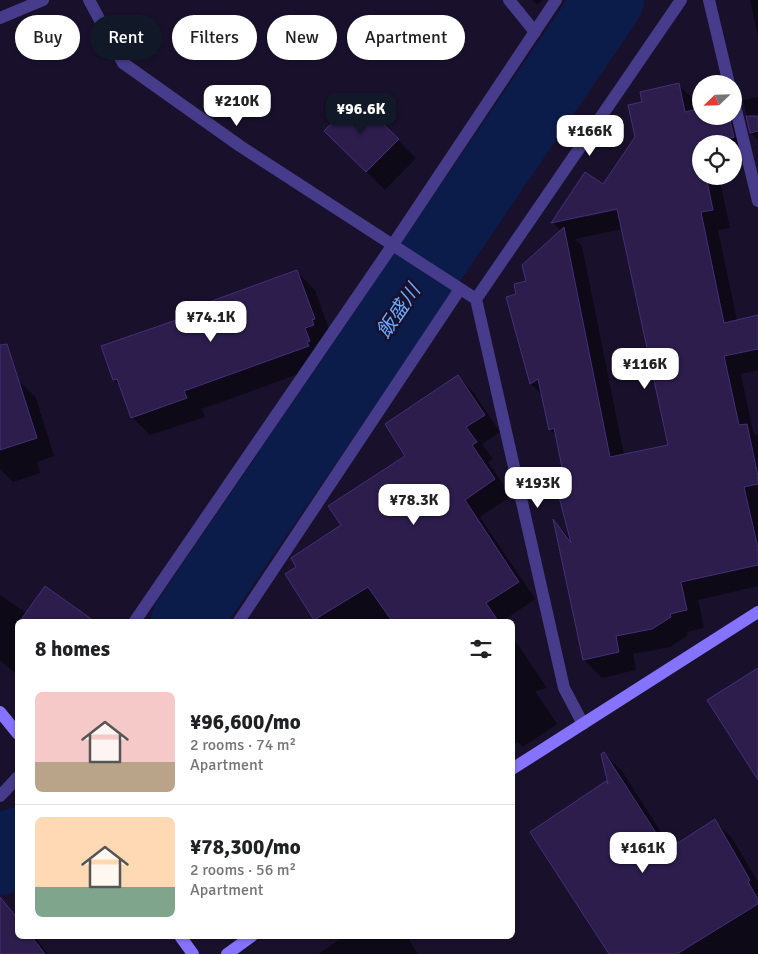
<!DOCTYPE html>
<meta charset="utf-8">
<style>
:root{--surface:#fff;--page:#f2f2f2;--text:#202124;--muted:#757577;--line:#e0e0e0;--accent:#111827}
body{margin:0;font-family:Signika,"Noto Sans JP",sans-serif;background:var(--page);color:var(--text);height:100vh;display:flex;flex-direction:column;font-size:19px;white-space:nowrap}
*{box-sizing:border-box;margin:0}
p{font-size:16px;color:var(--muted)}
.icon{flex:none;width:28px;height:28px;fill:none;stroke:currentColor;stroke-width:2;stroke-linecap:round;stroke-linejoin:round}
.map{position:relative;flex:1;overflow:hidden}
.side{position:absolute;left:15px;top:619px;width:500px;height:320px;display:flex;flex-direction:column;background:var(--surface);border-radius:8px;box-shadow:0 1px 4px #0004}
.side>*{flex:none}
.guide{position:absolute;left:15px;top:15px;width:500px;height:45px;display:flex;gap:10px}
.needle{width:32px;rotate:247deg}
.buttons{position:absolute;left:692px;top:75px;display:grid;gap:10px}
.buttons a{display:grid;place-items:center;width:50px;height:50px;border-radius:50%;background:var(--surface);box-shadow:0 1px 4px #0004;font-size:25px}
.price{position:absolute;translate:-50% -42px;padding:0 11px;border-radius:10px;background:#fff;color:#222;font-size:16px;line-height:32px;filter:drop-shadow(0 1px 2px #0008)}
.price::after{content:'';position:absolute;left:50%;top:30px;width:15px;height:11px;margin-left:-8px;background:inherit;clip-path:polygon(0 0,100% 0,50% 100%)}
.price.current{background:var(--accent);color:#fff}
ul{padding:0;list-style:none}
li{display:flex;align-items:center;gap:15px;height:125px;padding:0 20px}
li+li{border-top:1px solid var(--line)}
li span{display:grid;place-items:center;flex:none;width:140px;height:100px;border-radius:8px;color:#555}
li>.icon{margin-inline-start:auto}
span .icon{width:60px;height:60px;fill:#fffc;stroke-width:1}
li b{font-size:21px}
h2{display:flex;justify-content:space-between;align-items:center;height:60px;padding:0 20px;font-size:21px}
.chip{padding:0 18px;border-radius:22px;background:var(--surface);box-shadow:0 1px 4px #0004;font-size:18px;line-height:45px}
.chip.current{background:var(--accent);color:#fff}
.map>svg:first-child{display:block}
.shadow{fill:#0007;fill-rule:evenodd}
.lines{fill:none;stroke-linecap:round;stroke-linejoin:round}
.river{stroke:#0b1c4b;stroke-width:70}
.building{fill:#2c1d4d;stroke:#452f79}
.street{stroke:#473c8b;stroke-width:12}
.secondary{stroke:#8573ff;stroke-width:12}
.labels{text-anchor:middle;stroke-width:5;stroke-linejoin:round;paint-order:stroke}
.water-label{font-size:20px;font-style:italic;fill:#6aaaff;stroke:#19112c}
</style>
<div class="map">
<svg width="758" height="954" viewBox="0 0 758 954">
<rect width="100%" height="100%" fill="#19112c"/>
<g class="shadow">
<path d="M532,0H543L537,5Z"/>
<path d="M750,0H758V37Z"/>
<path d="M678,84L696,102L698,110L701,109V116H734L751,155L734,159V144H701V176H719L730,228L718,230L737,321L758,317V370L741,374L753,432L758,437V586L698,600L704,628L687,632L688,635L670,647L633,654L636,670L602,678L584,660L555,523L571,539L568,488L557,437L550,429L543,396L531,384L508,297L518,295L561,231L553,222L603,185L636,137L644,103ZM623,206V209L586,217V214ZM622,229L670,446L624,455L582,246L575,239Z"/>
<path d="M758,97V140L751,133L743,100Z"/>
<path d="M398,140L416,158L385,190L343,149Z"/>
<path d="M297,272L315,290L332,338L323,346L328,359L325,361L326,364L202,409L205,417L150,435L132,417L121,387L114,380L212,309Z"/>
<path d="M458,376L474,393L500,432L482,444L493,459L488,462L511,496L480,517L535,599L503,621H316L286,574L298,567L343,526L407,456Z"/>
<path d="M17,379L36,398L54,456L37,462L40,473L13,482L0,469V385Z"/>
<path d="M0,595L27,614L86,617L91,621H18V676L0,660Z"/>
<path d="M512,636L547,688L535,691L557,724L523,747L518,742L512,745Z"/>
<path d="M604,754L622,771L671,848L715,821L732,838L758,882V954H610L609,787Z"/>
<path d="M0,926L18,936H34L48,954H0Z"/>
<path d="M345,936H407L418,954H318Z"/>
</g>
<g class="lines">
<g class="river">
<path d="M186,621L609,0"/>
<path d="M0,860L18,842"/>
</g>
</g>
<g class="building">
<path d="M679,83L685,112L701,108V116H729L734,137L699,145L701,176H706L713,210L701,212L724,323L758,315V349L724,356L739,425L747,424L758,476V484L744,487L758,548V565L681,582L687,610L670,614L671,617L652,629L616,636L619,652L583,660L553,519L571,543L557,489L566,487L554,428L549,430L538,379L530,384L506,297L516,294L514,284L526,281L522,265L564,227L610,457L668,445L617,209L551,223L585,172L603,184L635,137L628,105L642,102L640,92Z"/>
<path d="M355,98L399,139L366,172L324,131Z"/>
<path d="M746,116H758V131L750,133Z"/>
<path d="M297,270L315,319L312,320L314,325L305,328L310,341L307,342L309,346L184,391L187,398L131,418L117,379L113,380L101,346L211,308L209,302Z"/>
<path d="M7,344L37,438L0,450V345Z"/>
<path d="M458,375L485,415L466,427L477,442L472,445L495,479L465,500L519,582L486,603L498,621H392L368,587L314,620L285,574L296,567L291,558L341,525L328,506L405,456L385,424Z"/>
<path d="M45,586L94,621H20Z"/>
<path d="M758,668V780L707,700Z"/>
<path d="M604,752L667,850L715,819L750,880L748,882L758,899V904L677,954H609L530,832L606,781L608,784L601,754Z"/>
<path d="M0,897L18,919V936H31L45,954H0Z"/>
</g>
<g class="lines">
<g class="street">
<path d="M89,0L123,63L240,146L476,299L564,688L583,724"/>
<path d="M509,0L535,32"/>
<path d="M709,0L729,84"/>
<path d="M0,18L43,0"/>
<path d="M734,102L758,201"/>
<path d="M476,299L681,0"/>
<path d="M135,621L392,246L556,0"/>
<path d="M239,621L460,289"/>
<path d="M0,796L18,777"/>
</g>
<g class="secondary">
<path d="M0,712L18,734"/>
<path d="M512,769L758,612"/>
<path d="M180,936L193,954"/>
<path d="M227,954L252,936"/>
</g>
</g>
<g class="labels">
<g class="water-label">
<text transform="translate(398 311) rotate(-56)" y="7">飯盛川</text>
</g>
</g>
</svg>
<div class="buttons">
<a><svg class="needle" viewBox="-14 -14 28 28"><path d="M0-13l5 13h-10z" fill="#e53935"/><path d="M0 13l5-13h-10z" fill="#757577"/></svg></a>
<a><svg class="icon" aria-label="locate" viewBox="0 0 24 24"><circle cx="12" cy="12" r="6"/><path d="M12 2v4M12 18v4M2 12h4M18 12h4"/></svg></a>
</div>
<b class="price" style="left:237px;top:127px">¥210K</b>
<b class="price current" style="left:361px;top:135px">¥96.6K</b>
<b class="price" style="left:590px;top:157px">¥166K</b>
<b class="price" style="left:211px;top:343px">¥74.1K</b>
<b class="price" style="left:645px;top:390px">¥116K</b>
<b class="price" style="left:538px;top:509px">¥193K</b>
<b class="price" style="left:414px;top:526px">¥78.3K</b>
<b class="price" style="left:643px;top:874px">¥161K</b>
<div class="guide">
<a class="chip">Buy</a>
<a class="chip current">Rent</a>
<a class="chip">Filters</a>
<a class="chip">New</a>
<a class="chip">Apartment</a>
</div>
<section class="side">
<h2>8 homes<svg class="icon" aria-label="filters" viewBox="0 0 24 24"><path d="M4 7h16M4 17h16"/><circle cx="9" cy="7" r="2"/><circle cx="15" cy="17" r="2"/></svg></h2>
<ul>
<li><span style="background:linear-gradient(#f6c9c9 70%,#b9a48a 0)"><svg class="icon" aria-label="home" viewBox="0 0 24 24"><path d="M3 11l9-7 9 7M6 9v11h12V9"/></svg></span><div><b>¥96,600/mo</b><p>2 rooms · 74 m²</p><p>Apartment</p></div></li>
<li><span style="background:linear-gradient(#ffd9b3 70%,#7fa58c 0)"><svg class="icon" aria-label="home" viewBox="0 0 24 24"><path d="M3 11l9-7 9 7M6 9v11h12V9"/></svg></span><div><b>¥78,300/mo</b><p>2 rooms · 56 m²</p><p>Apartment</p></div></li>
</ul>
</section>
</div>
